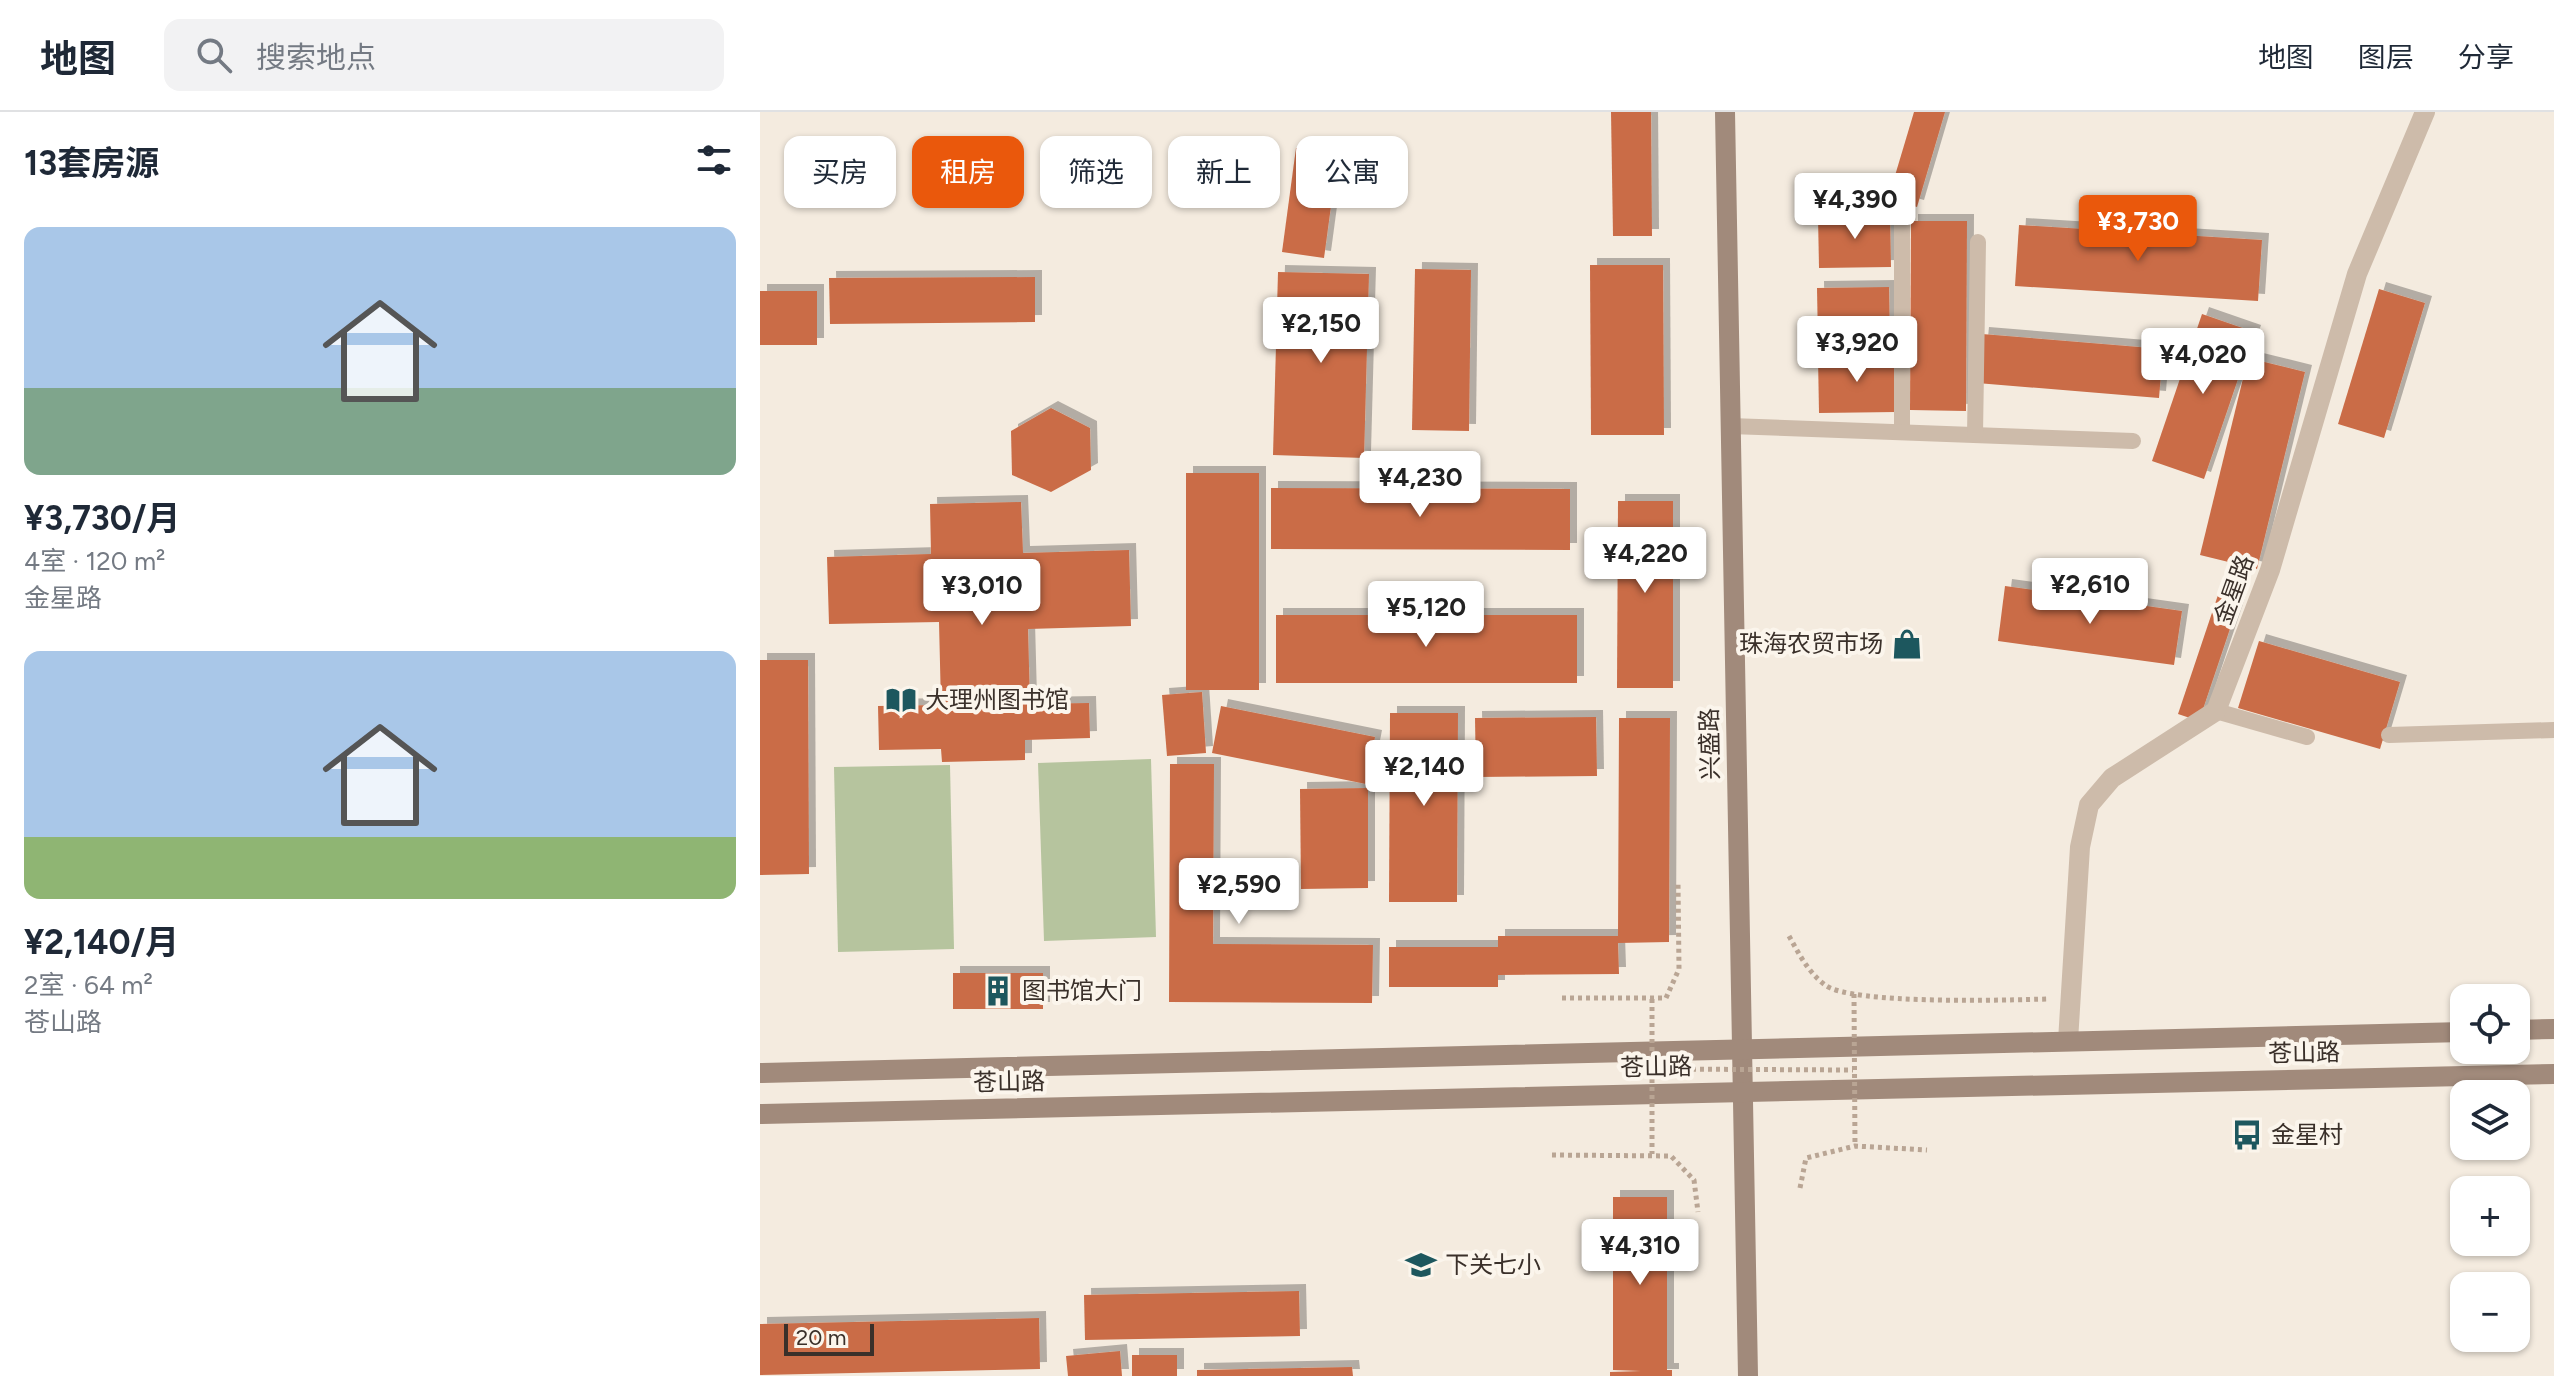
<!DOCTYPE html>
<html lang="zh">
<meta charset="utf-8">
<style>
:root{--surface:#fff;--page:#f2f2f3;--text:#1f2937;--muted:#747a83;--line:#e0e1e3;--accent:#ea580c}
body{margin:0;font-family:Figtree,"Noto Sans SC",sans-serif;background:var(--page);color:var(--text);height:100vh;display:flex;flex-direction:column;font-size:30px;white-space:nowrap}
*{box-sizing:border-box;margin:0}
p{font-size:26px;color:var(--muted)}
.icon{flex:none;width:44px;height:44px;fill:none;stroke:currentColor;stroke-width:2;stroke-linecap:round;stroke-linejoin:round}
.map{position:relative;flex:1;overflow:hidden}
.details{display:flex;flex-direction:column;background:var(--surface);width:760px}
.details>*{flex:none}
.banner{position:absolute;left:24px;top:24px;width:760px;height:72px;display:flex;gap:16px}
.controls{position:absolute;left:1690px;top:872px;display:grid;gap:16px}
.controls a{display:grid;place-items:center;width:80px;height:80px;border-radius:16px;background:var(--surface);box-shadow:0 2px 6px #0004;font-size:40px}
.scale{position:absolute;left:24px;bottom:20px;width:90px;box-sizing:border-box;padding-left:8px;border:4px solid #3a302a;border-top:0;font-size:22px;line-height:28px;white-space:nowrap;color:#3a302a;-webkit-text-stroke:6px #fbf5ec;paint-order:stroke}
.price{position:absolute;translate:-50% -68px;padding:0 18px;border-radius:8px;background:#fff;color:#222;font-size:26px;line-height:52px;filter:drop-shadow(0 2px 4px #0008)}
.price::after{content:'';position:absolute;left:50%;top:48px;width:24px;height:18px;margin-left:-12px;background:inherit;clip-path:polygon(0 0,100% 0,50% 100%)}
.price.selected{background:var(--accent);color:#fff}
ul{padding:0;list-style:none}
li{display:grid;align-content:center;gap:16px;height:424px;padding:0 24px}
li span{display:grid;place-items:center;height:248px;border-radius:16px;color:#555}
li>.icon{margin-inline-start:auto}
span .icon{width:144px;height:144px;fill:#fffc;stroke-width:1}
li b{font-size:34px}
h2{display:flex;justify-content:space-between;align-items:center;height:96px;padding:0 24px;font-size:34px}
.pill{padding:0 28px;border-radius:16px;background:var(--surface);box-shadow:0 2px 6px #0004;font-size:28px;line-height:72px}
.pill.selected{background:var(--accent);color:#fff}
header{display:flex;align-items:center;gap:48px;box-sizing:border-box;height:112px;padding:0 40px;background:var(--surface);border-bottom:2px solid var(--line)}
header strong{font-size:38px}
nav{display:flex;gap:44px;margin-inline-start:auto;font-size:28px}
.search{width:560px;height:72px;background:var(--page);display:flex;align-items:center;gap:20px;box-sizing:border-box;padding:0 28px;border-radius:16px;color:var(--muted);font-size:30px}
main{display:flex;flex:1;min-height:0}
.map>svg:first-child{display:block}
.green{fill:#b6c49e}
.building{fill:#ca6c47;filter:url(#shadow)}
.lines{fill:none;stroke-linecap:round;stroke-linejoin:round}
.path{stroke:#b9a594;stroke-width:5;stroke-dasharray:4 4;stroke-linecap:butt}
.lane{stroke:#cdbbaa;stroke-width:16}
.street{stroke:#cdbbaa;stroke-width:20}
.secondary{stroke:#a18a7b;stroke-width:20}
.path-bridge{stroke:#b9a594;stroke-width:5;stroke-dasharray:4 4;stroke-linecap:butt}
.labels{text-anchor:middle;stroke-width:8;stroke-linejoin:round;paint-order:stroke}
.street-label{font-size:24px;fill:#3a302a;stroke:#fbf5ec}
.poi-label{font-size:24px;fill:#3a302a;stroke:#fbf5ec;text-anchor:start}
</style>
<header>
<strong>地图</strong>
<div class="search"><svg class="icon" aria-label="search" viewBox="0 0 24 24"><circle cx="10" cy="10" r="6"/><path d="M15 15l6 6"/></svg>搜索地点</div>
<nav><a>地图</a><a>图层</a><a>分享</a></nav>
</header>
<main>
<section class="details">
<h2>13套房源<svg class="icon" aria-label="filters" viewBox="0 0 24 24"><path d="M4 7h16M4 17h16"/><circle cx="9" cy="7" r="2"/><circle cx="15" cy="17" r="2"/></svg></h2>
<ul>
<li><span style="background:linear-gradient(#a9c7e8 65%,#7fa58c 0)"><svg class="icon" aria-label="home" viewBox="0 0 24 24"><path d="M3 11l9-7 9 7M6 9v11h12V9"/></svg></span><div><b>¥3,730/月</b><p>4室 · 120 m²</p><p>金星路</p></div></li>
<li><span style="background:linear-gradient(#a9c7e8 75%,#8fb573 0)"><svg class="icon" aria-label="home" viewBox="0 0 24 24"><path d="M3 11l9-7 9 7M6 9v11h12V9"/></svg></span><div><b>¥2,140/月</b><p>2室 · 64 m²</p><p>苍山路</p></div></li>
</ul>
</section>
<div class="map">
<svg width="1794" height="1264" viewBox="0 0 1794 1264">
<defs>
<filter id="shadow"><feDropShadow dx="7" dy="-7" stdDeviation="0" flood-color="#0004"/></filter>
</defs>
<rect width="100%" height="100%" fill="#f4ebdf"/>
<g class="green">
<path d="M391,647L396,825L284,829L278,651Z"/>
<path d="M190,653L194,837L78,840L74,655Z"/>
</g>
<g class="building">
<path d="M851,0H891L892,124H853Z"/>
<path d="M1154,0H1185L1157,95L1128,87Z"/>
<path d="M536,36L578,42L564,146L522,140Z"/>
<path d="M1130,102L1131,155L1059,156L1058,104Z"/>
<path d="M1151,109H1207L1206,299L1150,298Z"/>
<path d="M1259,113L1502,128L1498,189L1255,174Z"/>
<path d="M830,153H903L904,323H831Z"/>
<path d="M655,157L711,158L709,319L652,318Z"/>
<path d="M518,160L609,162L604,346L513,343Z"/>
<path d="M275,165V210L70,212L69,166Z"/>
<path d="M1129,175L1130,230L1058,231L1057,176Z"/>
<path d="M1619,177L1665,191L1624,326L1578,312Z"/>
<rect x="0" y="179" width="57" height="54"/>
<path d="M1442,202L1494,220L1444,367L1392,349Z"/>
<path d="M1222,222L1403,237L1399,286L1217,271Z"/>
<path d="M1135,244L1136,300L1059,301L1058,245Z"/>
<path d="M1488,246L1545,260L1497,457L1440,443Z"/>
<path d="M291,296L330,316L331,358L291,380L252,363L251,319Z"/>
<rect x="426" y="361" width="73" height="217"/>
<path d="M511,376L810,377V438L511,437Z"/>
<path d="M858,389H913V576H857Z"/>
<path d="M261,390L263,441L369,438L371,514L268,517L270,592L329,591L330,626L265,628V648L182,650L181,637L119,638L118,594L181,593L179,510L69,512L67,445L171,442L170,392Z"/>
<path d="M1245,474L1422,499L1414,553L1238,529Z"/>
<path d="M1460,477L1481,484L1439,609L1418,602Z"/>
<rect x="516" y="503" width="301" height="68"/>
<path d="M1499,529L1640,570L1620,637L1478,596Z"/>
<path d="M0,548H48L49,762L0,763Z"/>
<path d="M442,580L446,641L407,644L402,583Z"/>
<path d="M461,594L615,625L606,672L452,641Z"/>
<path d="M630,601H698L697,790H629Z"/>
<path d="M836,605L837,664L716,665L715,606Z"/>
<path d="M859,606H910L909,830L858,831L859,862L738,863V875H629V835H738V824H858Z"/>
<path d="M410,652H454L453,832L613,833L612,891L409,890Z"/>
<path d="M608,676V776L541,777L540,677Z"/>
<rect x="193" y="861" width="90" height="36"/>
<path d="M853,1085H907V1258H912V1264H850V1260L881,1259L853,1258Z"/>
<path d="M539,1179L540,1224L325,1228L324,1183Z"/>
<path d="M279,1206L280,1257L0,1263V1212Z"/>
<path d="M360,1239L362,1264H308L306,1244Z"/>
<rect x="372" y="1243" width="45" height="21"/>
<path d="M592,1255L593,1264H437V1258Z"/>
</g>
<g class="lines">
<g class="path">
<path d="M1029,824C1039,842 1048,860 1065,873C1092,893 1248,888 1288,887"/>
<path d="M802,886H906L919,857L918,771"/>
<path d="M792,1043L911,1044L934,1068L938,1100"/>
<path d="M1040,1076L1046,1046L1095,1034L1167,1038"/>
</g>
<g class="lane">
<path d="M1142,112V320"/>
<path d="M970,314L1373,329"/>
<path d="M1215,323L1218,130"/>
<path d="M1456,599L1547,625"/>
<path d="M1629,623L1794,618"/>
</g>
<path class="street" d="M1308,929L1320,735L1329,693L1352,666L1456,599L1510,458L1597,162L1665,0"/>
<g class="secondary">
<path d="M965,0L988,1264"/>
<path d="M1756,918L1794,917"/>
<path d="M0,961L1704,920"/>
<path d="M0,1002L1794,962"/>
</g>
<g class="path-bridge">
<path d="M1094,882L1095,1034"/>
<path d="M892,887V1042"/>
<path d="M892,957L1093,958"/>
</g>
</g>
<defs>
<g id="shop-bare" transform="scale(2.4)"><path d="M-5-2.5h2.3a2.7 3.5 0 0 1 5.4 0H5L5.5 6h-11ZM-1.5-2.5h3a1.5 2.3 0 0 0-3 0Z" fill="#1d575e" stroke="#fbf5ec" stroke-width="2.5" paint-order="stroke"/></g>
<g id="library-bare" transform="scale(2.4)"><path d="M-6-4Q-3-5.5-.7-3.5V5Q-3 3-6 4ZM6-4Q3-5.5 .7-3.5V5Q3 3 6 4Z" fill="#1d575e" stroke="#fbf5ec" stroke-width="2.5" paint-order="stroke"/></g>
<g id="building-bare" transform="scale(2.4)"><path d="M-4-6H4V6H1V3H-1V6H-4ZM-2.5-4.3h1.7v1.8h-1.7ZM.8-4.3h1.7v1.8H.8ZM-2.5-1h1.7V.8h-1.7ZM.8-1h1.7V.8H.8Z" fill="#1d575e" stroke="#fbf5ec" stroke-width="2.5" paint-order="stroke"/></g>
<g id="bus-bare" transform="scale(2.4)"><path d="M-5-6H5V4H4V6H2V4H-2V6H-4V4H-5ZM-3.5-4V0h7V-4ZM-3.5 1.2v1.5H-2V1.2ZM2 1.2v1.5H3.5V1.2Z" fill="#1d575e" stroke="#fbf5ec" stroke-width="2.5" paint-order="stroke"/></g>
<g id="school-bare" transform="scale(2.4)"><path d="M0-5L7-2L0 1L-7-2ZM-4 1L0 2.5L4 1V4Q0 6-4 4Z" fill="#1d575e" stroke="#fbf5ec" stroke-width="2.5" paint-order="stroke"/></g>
</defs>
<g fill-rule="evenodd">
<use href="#shop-bare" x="1147" y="532"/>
<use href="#library-bare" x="141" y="588"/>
<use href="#building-bare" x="238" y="879"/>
<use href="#bus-bare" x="1487" y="1023"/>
<use href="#school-bare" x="661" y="1153"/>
</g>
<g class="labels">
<g class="street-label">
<text transform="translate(1474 478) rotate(-70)" y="8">金星路</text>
<text transform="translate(950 632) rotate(-91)" y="8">兴盛路</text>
<text transform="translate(1544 941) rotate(-1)" y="8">苍山路</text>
<text transform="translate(896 955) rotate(-1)" y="8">苍山路</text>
<text transform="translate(249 970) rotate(-1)" y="8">苍山路</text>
</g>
<g class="poi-label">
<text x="1123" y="540" text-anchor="end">珠海农贸市场</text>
<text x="165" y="596">大理州图书馆</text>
<text x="262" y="887">图书馆大门</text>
<text x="1511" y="1031">金星村</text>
<text x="685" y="1161">下关七小</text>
</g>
</g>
</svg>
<div class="controls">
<a><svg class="icon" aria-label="locate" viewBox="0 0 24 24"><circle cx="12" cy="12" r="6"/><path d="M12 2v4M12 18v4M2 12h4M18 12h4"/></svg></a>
<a><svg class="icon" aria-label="layers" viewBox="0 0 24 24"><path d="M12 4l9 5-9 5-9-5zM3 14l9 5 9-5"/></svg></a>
<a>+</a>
<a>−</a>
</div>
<div class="scale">20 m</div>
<b class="price" style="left:1095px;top:129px">¥4,390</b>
<b class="price selected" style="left:1378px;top:151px">¥3,730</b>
<b class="price" style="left:561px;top:253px">¥2,150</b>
<b class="price" style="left:1097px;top:272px">¥3,920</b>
<b class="price" style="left:1443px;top:284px">¥4,020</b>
<b class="price" style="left:660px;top:407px">¥4,230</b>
<b class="price" style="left:885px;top:483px">¥4,220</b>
<b class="price" style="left:1330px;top:514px">¥2,610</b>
<b class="price" style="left:222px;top:515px">¥3,010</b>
<b class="price" style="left:666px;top:537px">¥5,120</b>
<b class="price" style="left:664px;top:696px">¥2,140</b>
<b class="price" style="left:479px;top:814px">¥2,590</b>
<b class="price" style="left:880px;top:1175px">¥4,310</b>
<div class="banner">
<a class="pill">买房</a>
<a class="pill selected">租房</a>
<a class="pill">筛选</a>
<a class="pill">新上</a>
<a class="pill">公寓</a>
</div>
</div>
</main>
